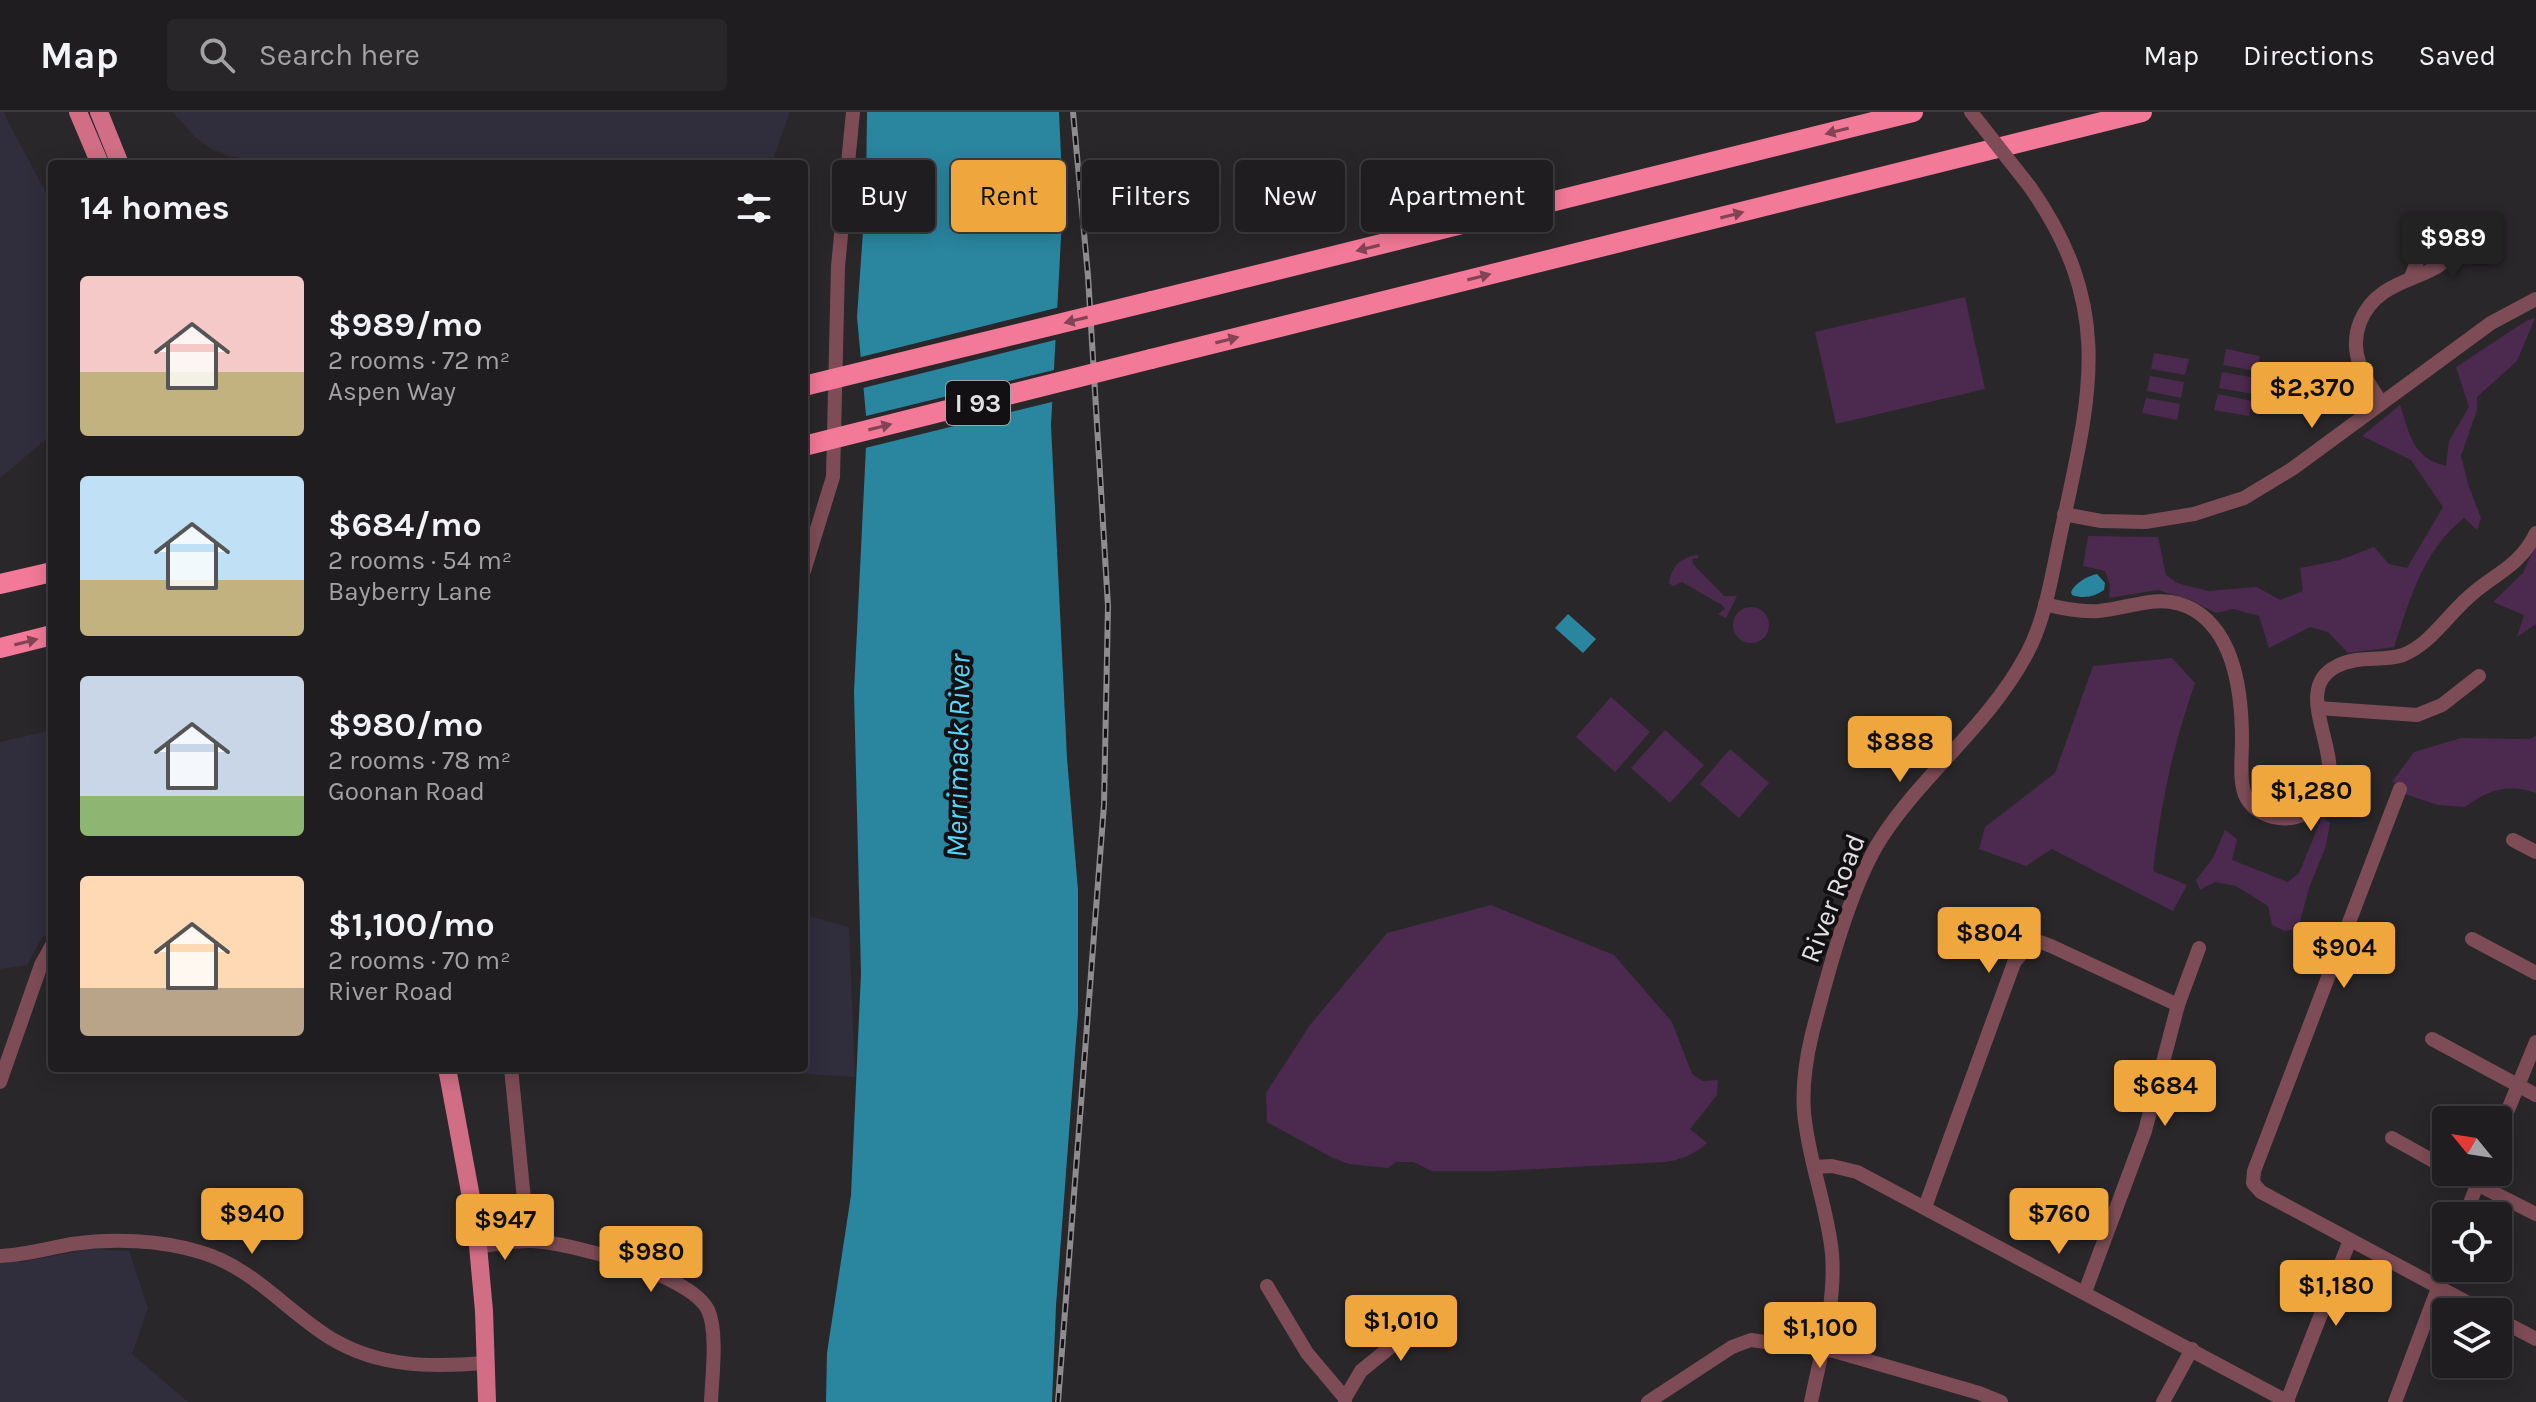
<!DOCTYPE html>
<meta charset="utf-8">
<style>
:root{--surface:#201d20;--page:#282629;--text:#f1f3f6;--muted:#a2a2a5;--line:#3d3b3e;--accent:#efa73d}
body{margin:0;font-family:Karla,sans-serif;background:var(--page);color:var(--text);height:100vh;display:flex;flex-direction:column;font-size:30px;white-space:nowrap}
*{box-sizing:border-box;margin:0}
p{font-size:26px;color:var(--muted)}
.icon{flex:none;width:44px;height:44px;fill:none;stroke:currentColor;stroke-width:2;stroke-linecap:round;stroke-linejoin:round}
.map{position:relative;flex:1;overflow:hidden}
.details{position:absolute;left:48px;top:48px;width:760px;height:912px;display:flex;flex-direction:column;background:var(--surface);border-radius:8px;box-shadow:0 4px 20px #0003,0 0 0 2px var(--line)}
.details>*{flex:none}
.guide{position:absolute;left:832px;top:48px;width:760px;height:72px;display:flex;gap:16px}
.needle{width:52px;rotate:300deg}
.fabs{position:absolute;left:2432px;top:994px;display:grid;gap:16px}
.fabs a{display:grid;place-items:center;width:80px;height:80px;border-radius:8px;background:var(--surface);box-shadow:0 4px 20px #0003,0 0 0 2px var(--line);font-size:40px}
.price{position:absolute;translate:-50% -68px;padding:0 18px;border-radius:8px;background:var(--accent);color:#111;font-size:26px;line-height:52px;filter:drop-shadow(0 2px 4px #0008)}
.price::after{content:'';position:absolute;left:50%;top:48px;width:24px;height:18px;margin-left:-12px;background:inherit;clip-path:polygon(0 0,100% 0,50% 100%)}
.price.on{background:#222;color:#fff}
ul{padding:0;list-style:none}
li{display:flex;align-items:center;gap:24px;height:200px;padding:0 32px}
li span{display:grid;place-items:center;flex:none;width:224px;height:160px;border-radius:8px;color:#555}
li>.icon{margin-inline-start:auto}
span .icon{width:96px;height:96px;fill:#fffc;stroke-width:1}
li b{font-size:34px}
h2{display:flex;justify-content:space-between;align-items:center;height:96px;padding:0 32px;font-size:34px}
.tag{padding:0 28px;border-radius:8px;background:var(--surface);box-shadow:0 4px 20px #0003,0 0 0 2px var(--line);font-size:28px;line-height:72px}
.tag.on{background:var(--accent);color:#111}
header{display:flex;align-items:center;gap:48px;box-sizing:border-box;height:112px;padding:0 40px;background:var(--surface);border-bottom:2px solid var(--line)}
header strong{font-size:38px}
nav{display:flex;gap:44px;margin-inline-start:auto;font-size:28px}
.search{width:560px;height:72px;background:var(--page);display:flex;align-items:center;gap:20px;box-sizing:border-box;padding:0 28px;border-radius:8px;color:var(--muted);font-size:30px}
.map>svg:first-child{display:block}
.commercial{fill:#302d3d}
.green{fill:#4c294e}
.water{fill:#2a859f}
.pier{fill:#2a272a}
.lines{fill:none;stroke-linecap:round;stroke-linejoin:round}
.minor{stroke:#7e4c57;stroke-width:14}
.major{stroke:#d26d86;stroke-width:18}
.highway{stroke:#f37998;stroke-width:20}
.rail-casing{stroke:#8f8c8f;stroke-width:6}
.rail{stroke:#121012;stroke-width:3;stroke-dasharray:9;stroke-linecap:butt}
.minor-bridge{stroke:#7e4c57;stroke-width:14}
.highway-bridge{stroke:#f37998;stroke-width:20}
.oneway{fill:#824455}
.labels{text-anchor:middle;stroke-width:8;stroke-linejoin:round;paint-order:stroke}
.shield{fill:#121012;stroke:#a4a2a4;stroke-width:2}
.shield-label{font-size:26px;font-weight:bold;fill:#e3e1e3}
.street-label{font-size:28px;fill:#e3e1e3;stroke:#121012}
.water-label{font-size:30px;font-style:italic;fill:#57d5fb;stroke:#121012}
</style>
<header>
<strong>Map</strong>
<div class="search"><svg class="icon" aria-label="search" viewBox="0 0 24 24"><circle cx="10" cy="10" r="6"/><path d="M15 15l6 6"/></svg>Search here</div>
<nav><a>Map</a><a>Directions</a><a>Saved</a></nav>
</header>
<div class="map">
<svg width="2536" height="1290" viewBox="0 0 2536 1290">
<rect width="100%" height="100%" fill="#2a272a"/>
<g class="commercial">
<path d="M0,0H3L52,92V322L0,366Z"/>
<path d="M173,0H790L771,52H266L228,44L212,37L195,25Z"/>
<path d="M52,618V825L43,824L27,853L0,857V630Z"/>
<path d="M804,803L849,815L855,965L711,956H804Z"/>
<path d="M91,1137L129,1139L148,1196L132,1242L188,1290H0V1149L21,1150Z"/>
</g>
<g class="green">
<path d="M1965,185L1985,277L1836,312L1815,220Z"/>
<path d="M2535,206L2517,249L2477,285V298L2461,344L2468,372L2481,406L2477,418L2464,406C2422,440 2411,485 2394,535L2348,541L2328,520L2310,515L2269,536L2259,504L2233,497L2216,501L2191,488L2158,478L2109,486L2110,473L2105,459L2083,454L2088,424L2158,425L2166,463L2177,471L2208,479L2257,475L2280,488L2303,479L2300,456L2340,448L2374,435L2389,452L2407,456L2443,395L2411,348L2362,324L2400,293C2410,322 2412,346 2446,354L2449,329L2469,295L2456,255L2526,209Z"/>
<path d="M2226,237L2260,244L2257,259L2223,253Z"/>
<path d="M2154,241L2189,247L2185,263L2151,257Z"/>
<path d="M2222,260L2256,266L2253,282L2219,276Z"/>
<path d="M2150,264L2184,270L2181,286L2147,279Z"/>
<path d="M2218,282L2252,289L2249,304L2214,298Z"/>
<path d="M2146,286L2180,292L2177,308L2142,301Z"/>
<path d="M2536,432V512L2517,525L2524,503L2493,490L2523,461Z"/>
<path d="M1697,443L1699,446L1692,447L1693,452L1724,484H1737L1726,506L1718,502L1725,497L1722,493L1682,470L1673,474L1669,471C1671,455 1681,445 1697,443Z"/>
<circle cx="1751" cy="513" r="18"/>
<path d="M2172,546L2195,571C2173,633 2160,695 2153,759L2187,773L2173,799L2052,737L2026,754L1979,737L1985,715L2055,661L2093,554Z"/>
<path d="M1611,585L1650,620L1615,660L1576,625Z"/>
<path d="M1665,618L1704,653L1670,691L1631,656Z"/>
<path d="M2536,624V681C2507,671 2488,678 2465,695L2438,693L2405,682L2406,674L2392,670L2414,640L2461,626L2530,627Z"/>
<path d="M1730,637L1769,671L1739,706L1700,672Z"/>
<path d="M2322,705L2330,711L2326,734L2309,776L2298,817L2285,819L2272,813L2268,794L2236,774L2215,770L2200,778L2196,768L2213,746L2225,718L2237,727L2232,748L2288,770L2299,761Z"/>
<path d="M1491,793L1614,843L1672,910L1692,962L1703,969L1718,968L1717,983L1690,1017L1707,1031C1694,1042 1682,1048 1665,1050L1500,1059H1432L1413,1050H1396L1388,1056L1349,1052L1331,1045L1267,1010L1266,981L1310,913L1387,821Z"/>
</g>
<g class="water">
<path d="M867,0H1059L1063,88L1051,313L1067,646L1078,778V901L1056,1194L1052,1290H826L827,1241L851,1083L861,861L854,580L867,314L857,205L866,76Z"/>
<path d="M2097,462L2105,471L2104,478C2094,485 2084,487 2072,483L2071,480C2075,471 2087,464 2097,462Z"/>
<path d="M1568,502L1596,527L1583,541L1555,516Z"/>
</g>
<g class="pier">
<path d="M1060,195L1059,227L859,277L857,246Z"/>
<path d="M1058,257L1056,289L861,337L862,305Z"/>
</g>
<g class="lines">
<g class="minor">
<path d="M2381,290C2364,265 2348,241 2360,210C2380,159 2443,171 2453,135L2448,124L2436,121L2426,127L2411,165"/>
<path d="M2064,402L2101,409L2145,410L2194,402L2244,386L2292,357L2491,211L2536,187"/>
<path d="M804,459L833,365L838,154L853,0"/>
<path d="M2045,492C2063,497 2081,500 2099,499C2132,496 2162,479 2194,498C2236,523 2242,584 2242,629C2242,645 2239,668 2245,683C2255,706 2288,713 2308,700C2367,663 2281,582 2337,554C2358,543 2382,550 2403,543C2431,532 2448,502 2471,483C2496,461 2520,454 2536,421"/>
<path d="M2318,596L2417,603L2442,593L2479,564"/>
<path d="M2400,677L2254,1059L2253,1071L2261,1080L2485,1200"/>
<path d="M2513,728L2536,740"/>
<path d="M2472,827L2536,861"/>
<path d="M2432,927L2536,983"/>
<path d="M511,956L528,1128"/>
<path d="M0,970L41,853L52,833"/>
<path d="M2498,1022L2536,930"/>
<path d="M2392,1026L2446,1056"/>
<path d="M1815,1055L1832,1054L1857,1060L2288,1290"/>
<path d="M2453,1060L2536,1102"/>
<path d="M1925,1095L2014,851L2030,831L2040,830L2051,834L2178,893"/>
<path d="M2465,1104L2482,1060"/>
<path d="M476,1112H497L528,1128"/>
<path d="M478,1135C496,1132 515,1128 533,1129C571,1131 690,1162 708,1198C718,1220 712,1265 711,1290"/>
<path d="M0,1144C24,1143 49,1136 72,1132C113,1126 161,1128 200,1140C253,1155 287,1200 332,1227C381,1256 432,1255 486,1251"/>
<path d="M1267,1174L1307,1241L1345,1286"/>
<path d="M2085,1180L2145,1019L2178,893L2199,836"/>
<path d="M2498,1207L2536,1227"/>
<path d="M2287,1289L2350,1128"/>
<path d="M1345,1290V1286L1361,1259L1432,1201"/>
<path d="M1648,1290L1732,1235L1751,1228L1834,1239L1979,1281L2001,1290"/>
<path d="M1811,1290C1821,1241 1836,1191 1832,1141C1827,1093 1808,1048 1804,1000C1802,974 1806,947 1812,922C1827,864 1850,774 1882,725C1924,661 1988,613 2025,545C2046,508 2052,461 2061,420C2090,284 2116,198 2030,75"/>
<path d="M2163,1290L2192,1237"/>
<path d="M2395,1290L2446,1155"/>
</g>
<g class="major">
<path d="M78,0L100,52"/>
<path d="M99,0L120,52"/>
<path d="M447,956L476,1112L484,1199L487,1290"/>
</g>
<g class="highway">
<path d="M1152,189L1913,0"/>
<path d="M1151,247L2142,0"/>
<path d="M0,472L52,460"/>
<path d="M0,536L52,523"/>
</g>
<g class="rail-casing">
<path id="rail" d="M1058,1290L1104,693L1108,494L1088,164L1073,0"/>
</g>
<use href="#rail" class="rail"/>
<path class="minor-bridge" d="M1971,0L2030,75"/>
<g class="highway-bridge">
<path d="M804,274L1152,189"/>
<path d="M804,334L1151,247"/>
</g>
</g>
<defs><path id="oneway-solid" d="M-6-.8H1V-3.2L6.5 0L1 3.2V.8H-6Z" transform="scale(2)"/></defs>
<g class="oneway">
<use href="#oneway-solid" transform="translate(1837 19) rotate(166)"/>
<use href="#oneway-solid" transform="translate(1732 103) rotate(-14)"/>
<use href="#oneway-solid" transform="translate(1368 136) rotate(166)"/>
<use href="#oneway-solid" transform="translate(1479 165) rotate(-14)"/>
<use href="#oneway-solid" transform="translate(1076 208) rotate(166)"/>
<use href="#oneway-solid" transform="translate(1227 228) rotate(-14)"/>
<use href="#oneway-solid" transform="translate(880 315) rotate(-14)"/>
<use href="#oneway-solid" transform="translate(26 530) rotate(-14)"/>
</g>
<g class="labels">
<rect class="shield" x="946" y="269" width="64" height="44" rx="6"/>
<g class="shield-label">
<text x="978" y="300">I 93</text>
</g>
<g class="street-label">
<text transform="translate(1832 786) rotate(-69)" y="10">River Road</text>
</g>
<g class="water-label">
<text transform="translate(958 644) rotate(-89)" y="10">Merrimack River</text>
</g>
</g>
</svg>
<div class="fabs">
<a><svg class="needle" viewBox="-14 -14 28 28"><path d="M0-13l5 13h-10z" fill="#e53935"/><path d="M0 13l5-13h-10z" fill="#a2a2a5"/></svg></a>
<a><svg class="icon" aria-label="locate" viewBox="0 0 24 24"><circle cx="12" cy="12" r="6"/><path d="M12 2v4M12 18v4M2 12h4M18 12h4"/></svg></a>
<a><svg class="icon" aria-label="layers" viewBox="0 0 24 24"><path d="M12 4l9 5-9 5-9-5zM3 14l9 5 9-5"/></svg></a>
</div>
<b class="price on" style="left:2453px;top:168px">$989</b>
<b class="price" style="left:2312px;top:318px">$2,370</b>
<b class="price" style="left:1900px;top:672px">$888</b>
<b class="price" style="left:2311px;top:721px">$1,280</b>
<b class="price" style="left:1989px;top:863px">$804</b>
<b class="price" style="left:2344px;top:878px">$904</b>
<b class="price" style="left:2165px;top:1016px">$684</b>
<b class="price" style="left:252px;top:1144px">$940</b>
<b class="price" style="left:2059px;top:1144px">$760</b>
<b class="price" style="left:505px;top:1150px">$947</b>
<b class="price" style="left:651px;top:1182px">$980</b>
<b class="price" style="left:2336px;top:1216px">$1,180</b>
<b class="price" style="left:1401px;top:1251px">$1,010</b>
<b class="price" style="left:1820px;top:1258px">$1,100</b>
<div class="guide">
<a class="tag">Buy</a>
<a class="tag on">Rent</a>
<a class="tag">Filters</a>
<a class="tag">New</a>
<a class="tag">Apartment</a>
</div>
<section class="details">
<h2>14 homes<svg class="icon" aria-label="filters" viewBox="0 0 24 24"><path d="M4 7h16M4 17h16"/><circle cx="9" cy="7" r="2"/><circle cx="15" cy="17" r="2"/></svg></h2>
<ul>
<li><span style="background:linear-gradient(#f6c9c9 60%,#c2b280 0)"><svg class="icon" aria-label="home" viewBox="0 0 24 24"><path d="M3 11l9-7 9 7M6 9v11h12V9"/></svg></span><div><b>$989/mo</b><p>2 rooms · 72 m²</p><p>Aspen Way</p></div></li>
<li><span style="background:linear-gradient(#bfe0f5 65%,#c2b280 0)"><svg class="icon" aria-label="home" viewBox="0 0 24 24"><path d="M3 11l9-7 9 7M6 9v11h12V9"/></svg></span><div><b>$684/mo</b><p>2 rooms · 54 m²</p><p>Bayberry Lane</p></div></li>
<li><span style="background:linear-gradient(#c9d6e8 75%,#8fb573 0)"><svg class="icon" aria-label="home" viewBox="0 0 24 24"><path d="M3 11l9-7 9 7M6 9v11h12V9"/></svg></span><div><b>$980/mo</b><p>2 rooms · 78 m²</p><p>Goonan Road</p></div></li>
<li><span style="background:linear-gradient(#ffd9b3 70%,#b9a48a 0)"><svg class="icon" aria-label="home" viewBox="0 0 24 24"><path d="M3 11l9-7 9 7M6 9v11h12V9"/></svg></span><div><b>$1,100/mo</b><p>2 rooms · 70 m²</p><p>River Road</p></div></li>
</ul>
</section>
</div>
